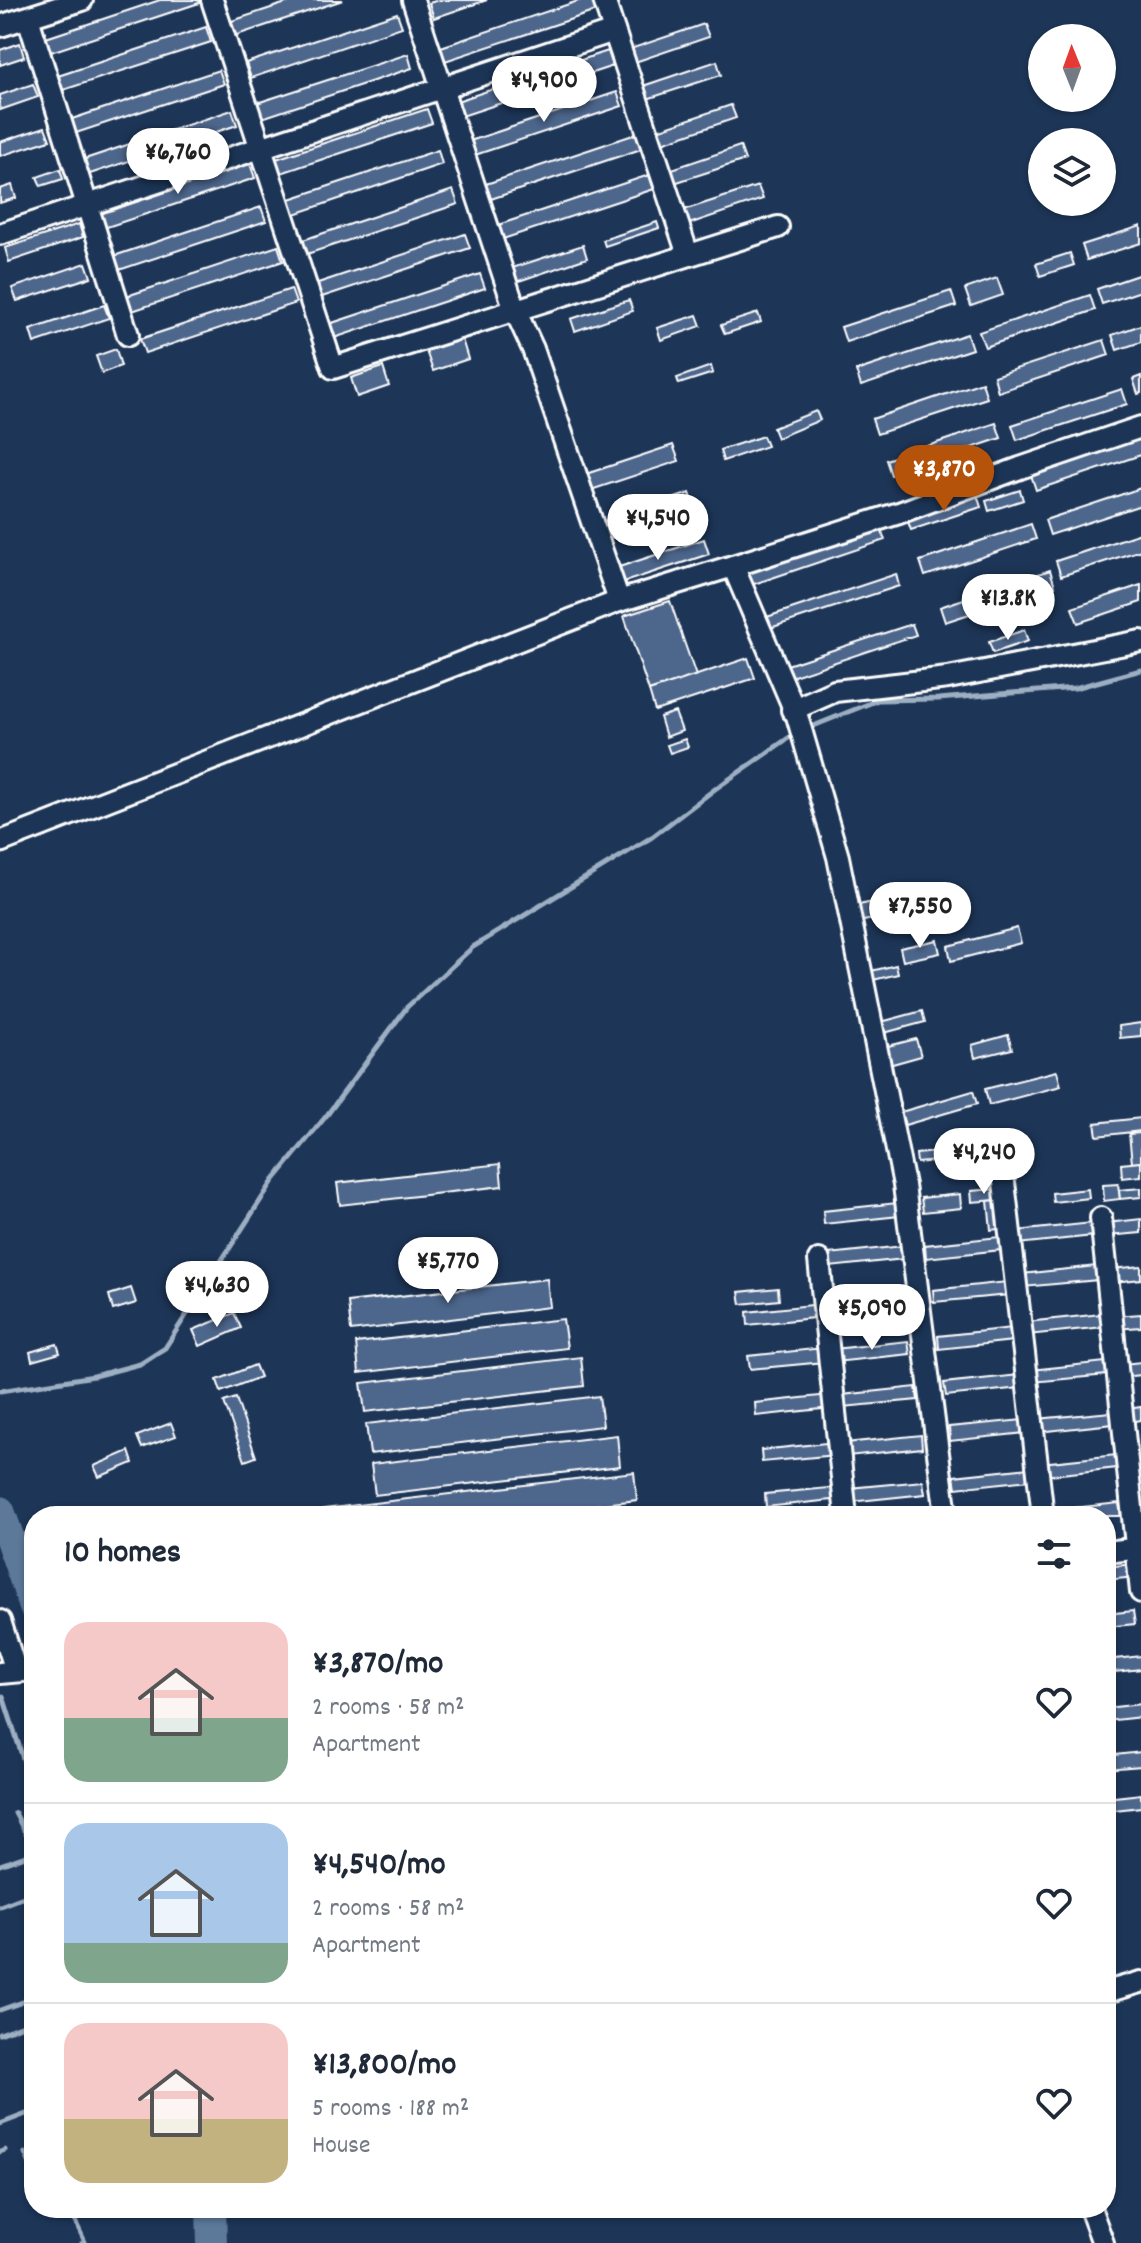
<!DOCTYPE html>
<meta charset="utf-8">
<style>
:root{--surface:#fff;--page:#f2f2f3;--text:#1f2937;--muted:#747a83;--line:#e0e1e3;--accent:#b45309}
body{margin:0;font-family:Dekko,sans-serif;background:var(--page);color:var(--text);height:100vh;display:flex;flex-direction:column;font-size:30px;white-space:nowrap}
*{box-sizing:border-box;margin:0}
p{font-size:26px;color:var(--muted)}
.icon{flex:none;width:44px;height:44px;fill:none;stroke:currentColor;stroke-width:2;stroke-linecap:round;stroke-linejoin:round}
.map{position:relative;flex:1;overflow:hidden}
.panel{position:absolute;left:24px;top:1506px;width:1092px;height:712px;display:flex;flex-direction:column;background:var(--surface);border-radius:32px;box-shadow:0 2px 6px #0004}
.panel>*{flex:none}
.needle{width:52px;rotate:359deg}
.buttons{position:absolute;left:1028px;top:24px;display:grid;gap:16px}
.buttons a{display:grid;place-items:center;width:88px;height:88px;border-radius:50%;background:var(--surface);box-shadow:0 2px 6px #0004;font-size:40px}
.price{position:absolute;translate:-50% -68px;padding:0 18px;border-radius:28px;background:#fff;color:#222;font-size:26px;line-height:52px;filter:drop-shadow(0 2px 4px #0008)}
.price::after{content:'';position:absolute;left:50%;top:48px;width:24px;height:18px;margin-left:-12px;background:inherit;clip-path:polygon(0 0,100% 0,50% 100%)}
.price.active{background:var(--accent);color:#fff}
ul{padding:0;list-style:none}
li{display:flex;align-items:center;gap:24px;height:200px;padding:0 40px}
li+li{border-top:2px solid var(--line)}
li span{display:grid;place-items:center;flex:none;width:224px;height:160px;border-radius:24px;color:#555}
li>.icon{margin-inline-start:auto}
span .icon{width:96px;height:96px;fill:#fffc;stroke-width:1}
li b{font-size:34px}
h2{display:flex;justify-content:space-between;align-items:center;height:96px;padding:0 40px;font-size:34px}
.map>svg:first-child{display:block}
.lines{fill:none;stroke-linecap:round;stroke-linejoin:round}
.stream{stroke:#9dafc2;stroke-width:5}
.river{stroke:#5b799a;stroke-width:30}
.building{fill:#4e668c;stroke:#fff;stroke-width:2}
.minor-casing{stroke:#fff;stroke-width:26}
.minor{stroke:#1d3557;stroke-width:20}
</style>
<div class="map">
<svg width="1141" height="2243" viewBox="0 0 1141 2243">
<rect width="100%" height="100%" fill="#1d3557"/>
<filter id="ink" filterUnits="userSpaceOnUse"><feTurbulence type="fractalNoise" baseFrequency=".0125" numOctaves="2"/><feDisplacementMap in="SourceGraphic" scale="16" xChannelSelector="R" yChannelSelector="G"/><feConvolveMatrix kernelMatrix="1 2 1 2 8 2 1 2 1" color-interpolation-filters="sRGB"/></filter>
<g filter="url(#ink)">
<g class="lines">
<g class="stream">
<path d="M806,729L878,700L938,699L1075,688L1141,670"/>
<path d="M0,1391L94,1376L140,1364L165,1348L273,1181L327,1115L407,1007L473,947L652,837L715,789L797,732"/>
<path d="M0,1697L3,1696L34,1793"/>
<path d="M15,1813L34,1849"/>
<path d="M0,1865L34,1853"/>
<path d="M0,1906L34,1893"/>
<path d="M0,2010L34,1998"/>
<path d="M0,2034L34,2021"/>
<path d="M0,2124L34,2111"/>
<path d="M0,2152L5,2150"/>
<path d="M25,2153L30,2164L34,2162"/>
<path d="M69,2208L85,2242L82,2243"/>
</g>
<g class="river">
<path d="M0,1511L34,1607"/>
<path d="M211,2208L212,2243"/>
</g>
</g>
<g class="building">
<path d="M160,0H198L199,3L48,53L43,39Z"/>
<path d="M295,0H343L234,36L229,22Z"/>
<path d="M439,0H487L434,18L429,3Z"/>
<path d="M581,0H592L596,11L445,61L441,47Z"/>
<path d="M397,13L402,27L251,78L246,63Z"/>
<path d="M704,24L709,37L635,62L630,49Z"/>
<path d="M206,27L211,42L60,91L55,77Z"/>
<path d="M20,43L24,57L0,65V50Z"/>
<path d="M608,51L613,66L462,116L457,101Z"/>
<path d="M408,54L412,68L262,118L257,103Z"/>
<path d="M717,61L721,75L647,99L643,86Z"/>
<path d="M219,70L224,84L73,134L69,120Z"/>
<path d="M33,84L38,97L0,110V95Z"/>
<path d="M617,92L622,106L472,156L467,142Z"/>
<path d="M731,105L736,118L662,143L657,130Z"/>
<path d="M427,109L432,123L281,173L276,159Z"/>
<path d="M232,110L237,125L87,175L82,160Z"/>
<path d="M45,127L50,140L0,156V142Z"/>
<path d="M636,134L641,149L491,199L486,184Z"/>
<path d="M740,146L745,160L671,184L666,171Z"/>
<path d="M438,150L442,164L292,215L287,200Z"/>
<path d="M250,164L255,178L104,228L100,214Z"/>
<path d="M60,169L63,179L41,186L37,177Z"/>
<path d="M649,175L654,189L503,239L498,225Z"/>
<path d="M12,185L16,198L0,203V189Z"/>
<path d="M758,186L763,199L689,224L684,210Z"/>
<path d="M453,190L458,204L307,254L303,240Z"/>
<path d="M261,207L266,221L116,271L111,257Z"/>
<path d="M657,222L659,228L605,246L603,240Z"/>
<path d="M79,224L83,237L9,262L5,248Z"/>
<path d="M1141,226V243L1087,260L1082,245Z"/>
<path d="M465,234L470,248L319,298L315,284Z"/>
<path d="M583,245L587,258L513,283L509,269Z"/>
<path d="M278,246L283,261L132,311L127,296Z"/>
<path d="M1070,253L1074,265L1040,276L1036,264Z"/>
<path d="M86,263L91,277L17,301L12,288Z"/>
<path d="M480,274L485,288L334,338L329,324Z"/>
<path d="M1141,274V291L1102,304L1097,289Z"/>
<path d="M997,278L1003,295L971,306L965,289Z"/>
<path d="M291,289L296,303L145,353L140,339Z"/>
<path d="M951,291L956,306L846,342L841,327Z"/>
<path d="M1090,295L1095,310L985,347L979,332Z"/>
<path d="M629,300L633,311L575,331L571,319Z"/>
<path d="M104,305L109,318L34,343L30,330Z"/>
<path d="M758,313L761,322L725,334L721,325Z"/>
<path d="M697,315L701,326L661,340L657,328Z"/>
<path d="M1141,325V342L1117,350L1112,335Z"/>
<path d="M967,334L972,349L861,386L856,371Z"/>
<path d="M462,339L468,359L433,371L426,351Z"/>
<path d="M1104,340L1109,355L998,392L994,376Z"/>
<path d="M116,349L121,366L102,373L96,356Z"/>
<path d="M711,366L713,373L679,384L677,378Z"/>
<path d="M383,367L389,386L357,397L351,378Z"/>
<path d="M1141,376V393L1138,394L1133,379Z"/>
<path d="M982,382L987,398L877,434L872,419Z"/>
<path d="M1122,389L1127,404L1017,440L1012,425Z"/>
<path d="M816,411L820,420L777,438L773,428Z"/>
<path d="M996,423L1001,438L891,475L886,460Z"/>
<path d="M763,436L767,446L723,461L720,450Z"/>
<path d="M1141,438V455L1036,490L1031,475Z"/>
<path d="M673,445L679,461L579,494L574,478Z"/>
<path d="M1141,488V505L1050,535L1045,520Z"/>
<path d="M1020,490L1023,500L989,511L986,501Z"/>
<path d="M690,493L696,510L595,543L590,526Z"/>
<path d="M977,495L981,507L911,530L907,519Z"/>
<path d="M1031,524L1036,539L925,576L920,561Z"/>
<path d="M881,529L885,540L748,586L744,575Z"/>
<path d="M1141,533V550L1061,576L1056,561Z"/>
<path d="M704,539L709,554L612,586L607,571Z"/>
<path d="M1050,570L1055,586L945,622L940,607Z"/>
<path d="M896,574L899,586L764,630L761,619Z"/>
<path d="M1141,585V602L1078,623L1072,608Z"/>
<path d="M670,601L696,676L649,691L624,616Z"/>
<path d="M912,624L916,635L782,680L778,668Z"/>
<path d="M1024,630L1028,641L993,653L989,642Z"/>
<path d="M748,658L755,678L655,711L649,691Z"/>
<path d="M675,712L682,731L666,737L660,717Z"/>
<path d="M685,739L688,747L670,753L667,745Z"/>
<path d="M925,891L929,908L858,922L854,906Z"/>
<path d="M1017,928L1021,943L951,961L948,946Z"/>
<path d="M937,940L940,953L903,961L900,948Z"/>
<path d="M896,965L898,974L869,981L867,972Z"/>
<path d="M922,1011L925,1022L884,1033L881,1022Z"/>
<path d="M1141,1023V1036L1120,1038L1119,1026Z"/>
<path d="M1008,1035L1012,1049L975,1058L972,1045Z"/>
<path d="M916,1039L921,1056L889,1065L884,1047Z"/>
<path d="M1057,1071L1061,1086L989,1105L985,1089Z"/>
<path d="M973,1091L977,1104L905,1125L901,1112Z"/>
<path d="M1141,1118V1131L1097,1136L1095,1123Z"/>
<path d="M1141,1133V1162L1132,1163L1129,1134Z"/>
<path d="M1002,1145L1003,1154L917,1163L916,1154Z"/>
<path d="M1141,1162V1176L1122,1178L1121,1164Z"/>
<path d="M500,1164L502,1186L340,1205L337,1183Z"/>
<path d="M1118,1184L1120,1199L1104,1201L1103,1185Z"/>
<path d="M1141,1188V1197L1120,1199L1119,1190Z"/>
<path d="M995,1189L996,1200L972,1202L971,1191Z"/>
<path d="M1088,1189L1089,1198L1053,1202L1052,1193Z"/>
<path d="M960,1194L961,1208L923,1212L921,1198Z"/>
<path d="M996,1200L999,1229L991,1230L988,1201Z"/>
<path d="M897,1203L899,1216L824,1224L823,1211Z"/>
<path d="M1141,1219V1233L1108,1236L1107,1223Z"/>
<path d="M1092,1223L1093,1236L1018,1244L1017,1231Z"/>
<path d="M999,1237L1001,1250L926,1258L925,1245Z"/>
<path d="M903,1246L904,1259L830,1267L829,1254Z"/>
<path d="M1096,1266L1098,1280L1023,1287L1022,1274Z"/>
<path d="M1141,1266V1279L1114,1282L1112,1269Z"/>
<path d="M547,1279L550,1307L351,1331L348,1302Z"/>
<path d="M1007,1282L1009,1295L934,1302L933,1290Z"/>
<path d="M131,1288L136,1303L113,1310L109,1295Z"/>
<path d="M778,1288L779,1300L741,1304L739,1292Z"/>
<path d="M905,1295L906,1308L831,1316L830,1303Z"/>
<path d="M821,1304L822,1317L748,1325L747,1312Z"/>
<path d="M234,1313L241,1328L200,1346L193,1330Z"/>
<path d="M1101,1314L1103,1327L1028,1335L1027,1322Z"/>
<path d="M1141,1314V1327L1116,1329L1115,1316Z"/>
<path d="M563,1319L567,1348L359,1373L356,1343Z"/>
<path d="M1012,1328L1013,1341L939,1349L938,1336Z"/>
<path d="M908,1341L910,1354L835,1362L834,1349Z"/>
<path d="M57,1344L60,1353L32,1361L30,1352Z"/>
<path d="M823,1348L824,1362L750,1369L748,1356Z"/>
<path d="M581,1357L584,1386L365,1412L361,1383Z"/>
<path d="M1105,1362L1107,1375L1032,1382L1031,1370Z"/>
<path d="M1141,1362V1375L1124,1377L1123,1364Z"/>
<path d="M255,1365L260,1377L221,1392L217,1380Z"/>
<path d="M1019,1375L1020,1388L946,1396L944,1383Z"/>
<path d="M916,1387L918,1400L843,1407L842,1395Z"/>
<path d="M829,1395L831,1408L756,1416L755,1403Z"/>
<path d="M599,1396L603,1426L370,1454L366,1424Z"/>
<path d="M236,1398L256,1457L245,1461L224,1402Z"/>
<path d="M1141,1407V1420L1128,1422L1127,1409Z"/>
<path d="M1111,1412L1113,1424L1038,1432L1037,1419Z"/>
<path d="M1023,1420L1025,1433L950,1441L949,1427Z"/>
<path d="M171,1423L176,1436L142,1448L137,1436Z"/>
<path d="M617,1435L620,1466L375,1495L371,1464Z"/>
<path d="M921,1435L922,1448L848,1456L846,1443Z"/>
<path d="M835,1442L836,1455L762,1462L761,1450Z"/>
<path d="M129,1451L133,1463L99,1477L94,1466Z"/>
<path d="M1116,1455L1117,1468L1043,1476L1041,1463Z"/>
<path d="M1029,1468L1030,1480L956,1488L954,1476Z"/>
<path d="M634,1472L637,1500L502,1516H324L323,1509Z"/>
<path d="M923,1481L925,1494L850,1502L849,1488Z"/>
<path d="M839,1487L841,1499L766,1507L765,1494Z"/>
<path d="M1119,1503L1121,1516H1045V1511Z"/>
<path d="M1134,1564L1136,1577L1106,1580V1567Z"/>
<path d="M1133,1611L1135,1624L1106,1627V1614Z"/>
<path d="M1141,1656V1669L1106,1673V1660Z"/>
<path d="M1141,1704V1717L1106,1721V1708Z"/>
<path d="M1141,1752V1766L1106,1769V1756Z"/>
<path d="M1141,1794V1807L1106,1811V1798Z"/>
</g>
<g class="lines">
<g class="minor-casing">
<g id="minor">
<path d="M212,0L333,368L778,227"/>
<path d="M413,0L515,310L533,349L619,601L733,566L797,716L838,857L904,1185L946,1516"/>
<path d="M604,0L688,255"/>
<path d="M28,18L128,335"/>
<path d="M0,26L82,0"/>
<path d="M0,234L614,31"/>
<path d="M733,566L899,513L1020,468L1141,427"/>
<path d="M792,710L835,691L948,678L1141,641"/>
<path d="M0,842L619,601"/>
<path d="M1004,1182L1043,1516"/>
<path d="M1101,1218L1141,1592"/>
<path d="M819,1260L846,1516"/>
<path d="M1106,1552L1141,1548"/>
<path d="M0,1621L16,1671"/>
<path d="M0,1673L34,1670"/>
<path d="M1106,1992L1141,1982"/>
<path d="M1090,2208L1103,2243"/>
</g>
</g>
<use href="#minor" class="minor"/>
</g>
</g>
</svg>
<div class="buttons">
<a><svg class="needle" viewBox="-14 -14 28 28"><path d="M0-13l5 13h-10z" fill="#e53935"/><path d="M0 13l5-13h-10z" fill="#747a83"/></svg></a>
<a><svg class="icon" aria-label="layers" viewBox="0 0 24 24"><path d="M12 4l9 5-9 5-9-5zM3 14l9 5 9-5"/></svg></a>
</div>
<b class="price" style="left:544px;top:124px">¥4,900</b>
<b class="price" style="left:178px;top:196px">¥6,760</b>
<b class="price active" style="left:944px;top:513px">¥3,870</b>
<b class="price" style="left:658px;top:562px">¥4,540</b>
<b class="price" style="left:1008px;top:642px">¥13.8K</b>
<b class="price" style="left:920px;top:950px">¥7,550</b>
<b class="price" style="left:984px;top:1196px">¥4,240</b>
<b class="price" style="left:448px;top:1305px">¥5,770</b>
<b class="price" style="left:217px;top:1329px">¥4,630</b>
<b class="price" style="left:872px;top:1352px">¥5,090</b>
<section class="panel">
<h2>10 homes<svg class="icon" aria-label="filters" viewBox="0 0 24 24"><path d="M4 7h16M4 17h16"/><circle cx="9" cy="7" r="2"/><circle cx="15" cy="17" r="2"/></svg></h2>
<ul>
<li><span style="background:linear-gradient(#f6c9c9 60%,#7fa58c 0)"><svg class="icon" aria-label="home" viewBox="0 0 24 24"><path d="M3 11l9-7 9 7M6 9v11h12V9"/></svg></span><div><b>¥3,870/mo</b><p>2 rooms · 58 m²</p><p>Apartment</p></div><svg class="icon" aria-label="heart" viewBox="0 0 24 24"><path d="M12 20l-8-8c-3-5 5-10 8-4 3-6 11-1 8 4z"/></svg></li>
<li><span style="background:linear-gradient(#a9c7e8 75%,#7fa58c 0)"><svg class="icon" aria-label="home" viewBox="0 0 24 24"><path d="M3 11l9-7 9 7M6 9v11h12V9"/></svg></span><div><b>¥4,540/mo</b><p>2 rooms · 58 m²</p><p>Apartment</p></div><svg class="icon" aria-label="heart" viewBox="0 0 24 24"><path d="M12 20l-8-8c-3-5 5-10 8-4 3-6 11-1 8 4z"/></svg></li>
<li><span style="background:linear-gradient(#f6c9c9 60%,#c2b280 0)"><svg class="icon" aria-label="home" viewBox="0 0 24 24"><path d="M3 11l9-7 9 7M6 9v11h12V9"/></svg></span><div><b>¥13,800/mo</b><p>5 rooms · 188 m²</p><p>House</p></div><svg class="icon" aria-label="heart" viewBox="0 0 24 24"><path d="M12 20l-8-8c-3-5 5-10 8-4 3-6 11-1 8 4z"/></svg></li>
</ul>
</section>
</div>
